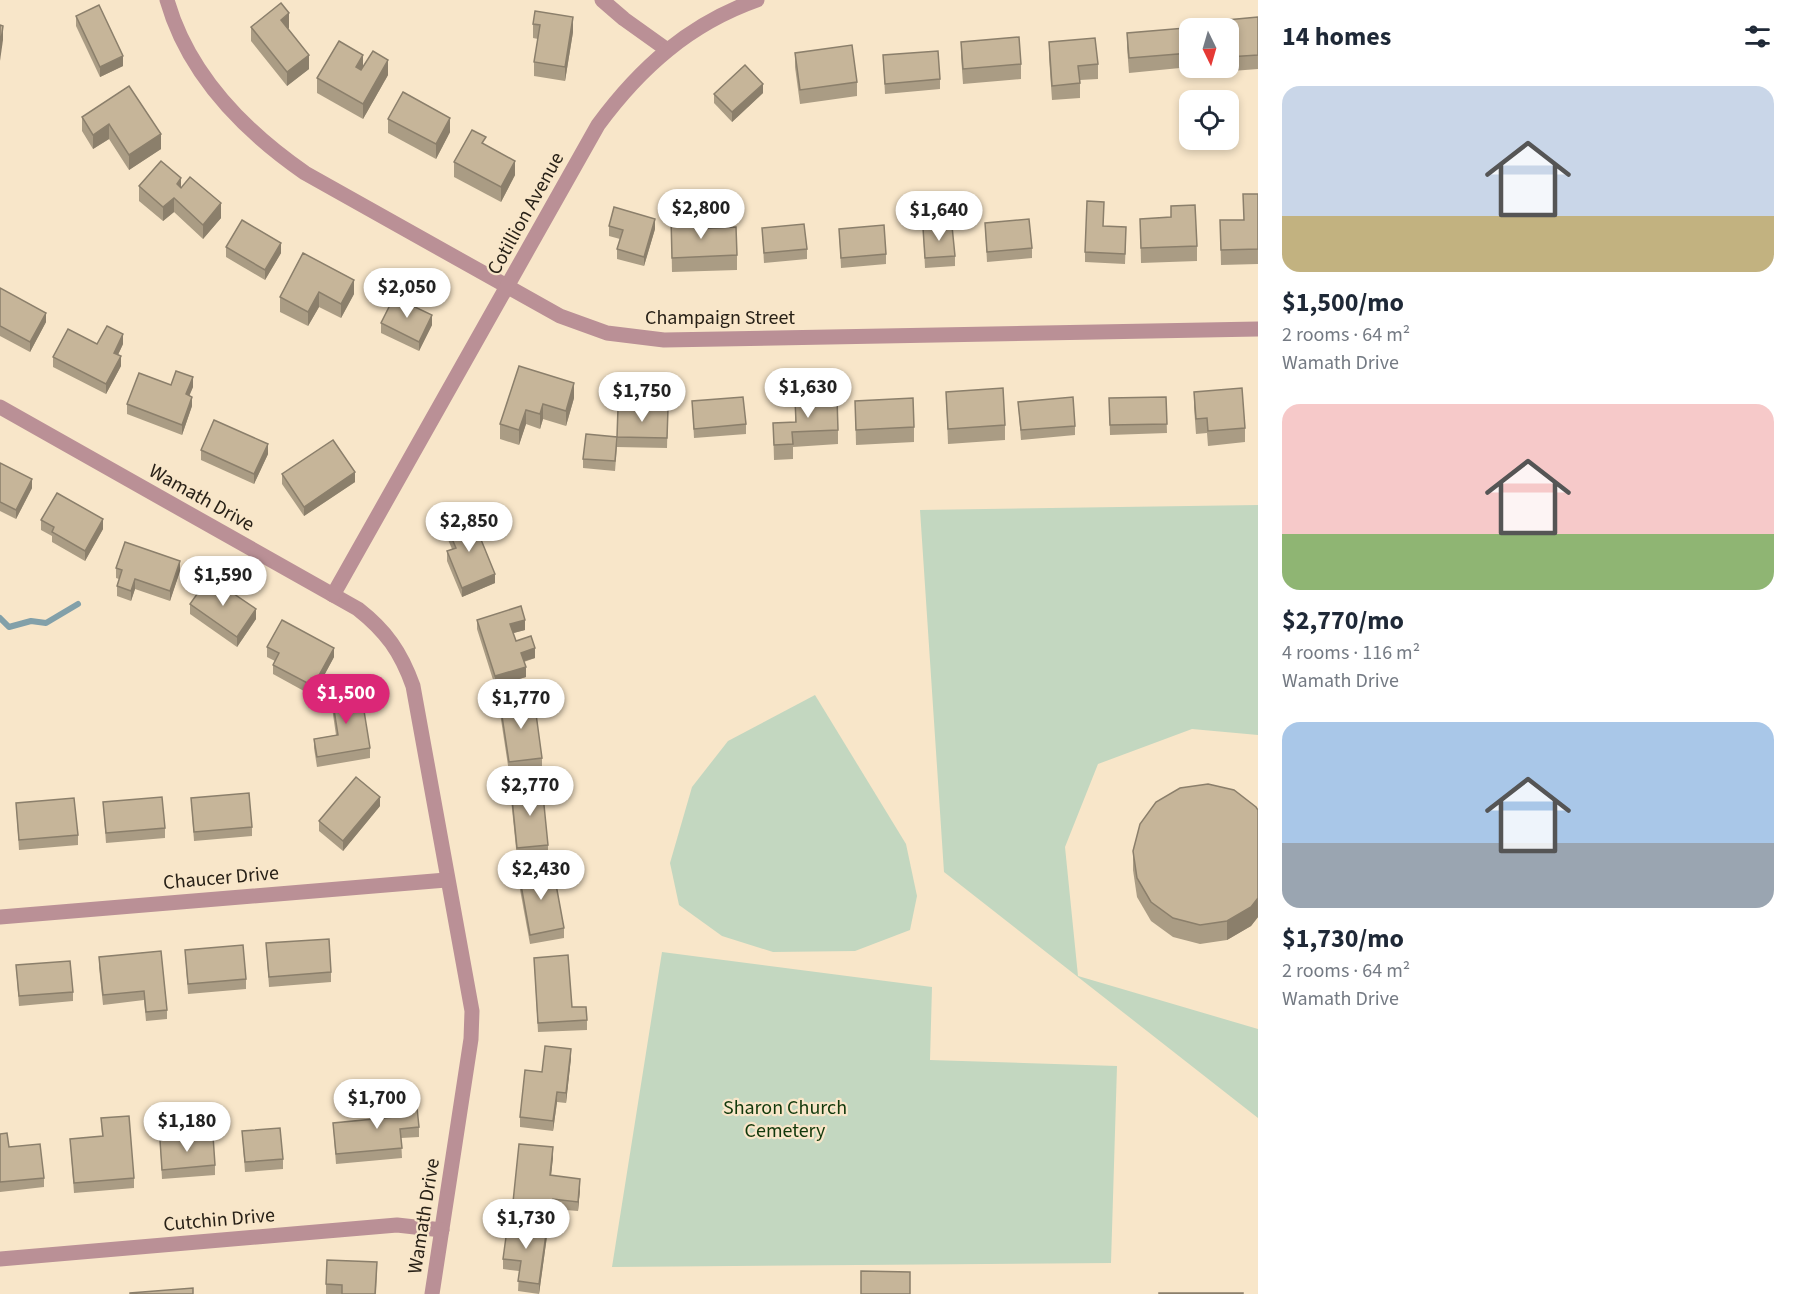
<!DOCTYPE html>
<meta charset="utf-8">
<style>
:root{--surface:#fff;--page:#f2f2f3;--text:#1f2937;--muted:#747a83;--accent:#db2777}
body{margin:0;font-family:"Source Sans 3",sans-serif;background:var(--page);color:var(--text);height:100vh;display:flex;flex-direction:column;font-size:22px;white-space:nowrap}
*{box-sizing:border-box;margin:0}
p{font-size:20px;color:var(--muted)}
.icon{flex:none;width:33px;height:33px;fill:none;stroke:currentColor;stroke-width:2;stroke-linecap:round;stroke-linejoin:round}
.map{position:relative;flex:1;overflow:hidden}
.sheet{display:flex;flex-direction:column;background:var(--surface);width:540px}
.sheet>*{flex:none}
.needle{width:39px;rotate:175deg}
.buttons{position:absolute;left:1179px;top:18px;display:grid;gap:12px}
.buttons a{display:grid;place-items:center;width:60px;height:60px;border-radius:12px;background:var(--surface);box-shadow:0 3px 9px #0003;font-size:30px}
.price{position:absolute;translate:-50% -51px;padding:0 14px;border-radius:21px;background:#fff;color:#222;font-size:20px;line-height:39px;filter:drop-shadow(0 2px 3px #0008)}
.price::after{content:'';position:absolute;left:50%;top:36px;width:18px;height:14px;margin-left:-9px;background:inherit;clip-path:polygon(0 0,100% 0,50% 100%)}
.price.selected{background:var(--accent);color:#fff}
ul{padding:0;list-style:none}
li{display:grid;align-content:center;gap:12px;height:318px;padding:0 24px}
li span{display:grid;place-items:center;height:186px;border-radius:18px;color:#555}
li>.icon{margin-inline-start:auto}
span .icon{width:108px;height:108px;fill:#fffc;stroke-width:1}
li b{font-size:26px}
h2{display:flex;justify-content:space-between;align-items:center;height:72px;padding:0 24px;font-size:26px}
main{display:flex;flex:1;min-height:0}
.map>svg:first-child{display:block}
.green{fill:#c3d7c0}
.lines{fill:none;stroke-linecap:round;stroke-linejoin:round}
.stream{stroke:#82a0a9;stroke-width:6}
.minor{stroke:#ba9096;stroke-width:15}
.wall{fill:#aa9c84}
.shaded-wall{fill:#8b7f6b}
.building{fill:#c6b599;stroke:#8b7f6b;stroke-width:1.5}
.labels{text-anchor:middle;stroke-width:4.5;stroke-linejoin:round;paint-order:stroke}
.street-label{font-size:20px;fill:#282117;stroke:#f8e6c9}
.park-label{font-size:20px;fill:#11380b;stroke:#f8e6c9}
</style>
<main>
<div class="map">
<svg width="1258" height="1294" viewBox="0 0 1258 1294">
<rect width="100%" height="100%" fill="#f8e6c9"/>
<g class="green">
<path d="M1258,505V735L1192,729L1098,764L1065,847L1078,976L1258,1029V1118L944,872L920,510Z"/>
<path d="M815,695L906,844L917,896L910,930L855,951L773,952L722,936L679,905L670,863L692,787L728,741Z"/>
<path d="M662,952L932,987L930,1060L1117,1066L1111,1263L612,1267Z"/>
</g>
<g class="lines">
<path class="stream" d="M0,618L9,627L31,621L46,623L78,604"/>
<g class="minor">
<path d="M167,0C188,74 243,130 305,173L560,316L607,333L664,340L1258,329"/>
<path d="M602,0L624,19L666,49"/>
<path d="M0,407L358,609C386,631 401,652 413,686L472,1011L471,1039L432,1294"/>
<path d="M333,595L598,125C640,68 689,24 757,0"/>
<path d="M0,917L446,880"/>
<path d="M0,1259L397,1225L442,1230"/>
</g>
</g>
<g class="wall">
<path d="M76,16L123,66L100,77L76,26Z"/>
<path d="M1258,17V69L1219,72V68H1228V28H1216V21Z"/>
<path d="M533,24L573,32L565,81L534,76V62L538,39L533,38Z"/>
<path d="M251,27L289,28H288L309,69L287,86L251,41Z"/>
<path d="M1190,28V67L1129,73L1127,47V33Z"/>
<path d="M961,42L1021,64V79L963,84L961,56Z"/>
<path d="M1049,42L1098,64V79L1080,80V98L1052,100L1049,57Z"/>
<path d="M795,53L857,82V96L800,104L795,67Z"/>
<path d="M883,55L940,79V89L885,94Z"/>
<path d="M388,75L363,119L317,93V78Z"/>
<path d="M129,86L161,149L129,170L109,139L93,149L82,131V117Z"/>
<path d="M763,93L732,122L714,103V94Z"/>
<path d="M388,119L450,132L436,159L388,133Z"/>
<path d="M454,162L515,175L501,202L454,177Z"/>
<path d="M139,186L181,188L221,218L203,239L174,212L163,221L139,201Z"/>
<path d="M1258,194V264L1221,265L1220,220H1243Z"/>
<path d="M1104,212L1103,226L1126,237L1125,264L1085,262V252Z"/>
<path d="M671,218L695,229L737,255V270L672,272Z"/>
<path d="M1140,219L1197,246V261L1141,263Z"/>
<path d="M985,223L1032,248V258L987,262Z"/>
<path d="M609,226L655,229L644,266L617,259V249L620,239L609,236Z"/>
<path d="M762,228L807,249V259L764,263Z"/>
<path d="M923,228L955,256V266L925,268Z"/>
<path d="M839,229L886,254V264L841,268Z"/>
<path d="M226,247L281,253L265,280L226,257Z"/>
<path d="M303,253L354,294L341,318L319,307L308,326L280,312V297Z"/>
<path d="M0,288L46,322L30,352L0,336Z"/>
<path d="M381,323L432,325L419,351L381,333Z"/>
<path d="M97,344H123L118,355L121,366L106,394L53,367V357Z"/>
<path d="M519,366L574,398L566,426L543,419L540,429L526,424L519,445L500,439V424Z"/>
<path d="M171,385L193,387L189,395L192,406L182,435L127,414V404Z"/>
<path d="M946,392L1005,425V440L948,444Z"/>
<path d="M1194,392L1245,428V442L1208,446L1207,433L1196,434L1194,407Z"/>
<path d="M1166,397L1167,433L1110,435L1109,398Z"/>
<path d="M795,400L838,430V444L793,447V459L774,460L773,423L795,422Z"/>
<path d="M692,401L746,424V434L694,438Z"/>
<path d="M855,401L914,427V442L856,445Z"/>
<path d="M1018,402L1075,426V435L1021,440Z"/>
<path d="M618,408L668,409L667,448L617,447Z"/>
<path d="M617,446L615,471L583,468V459Z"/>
<path d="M201,450L268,454L254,484L201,460Z"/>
<path d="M0,463L32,488L16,519L0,511Z"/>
<path d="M282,474L355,482L304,516L282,484Z"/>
<path d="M41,520L103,529L85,561L52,542V536L41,530Z"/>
<path d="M446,525L495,583L462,597L447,561V551L452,549L446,535Z"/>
<path d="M116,568L180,571L170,601L135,589L131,601L117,596V586L119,579L116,578Z"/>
<path d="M190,604L256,619L237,647L190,614Z"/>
<path d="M477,620L525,630L513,633L516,641L535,658L524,662L526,677L495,686L477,629Z"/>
<path d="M267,647L334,657L313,696L273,674V665L275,661L267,657Z"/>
<path d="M331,691L370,748V758L317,767L314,748V739L336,735L331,701Z"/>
<path d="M500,703L542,758V767L509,772L500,713Z"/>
<path d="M511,789L548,845V855L517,858L511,799Z"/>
<path d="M191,798L252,827V836L194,841Z"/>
<path d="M103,802L165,828V838L106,843Z"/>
<path d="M16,803L78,835V845L19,850Z"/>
<path d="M380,806L343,851L319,831V821Z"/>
<path d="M1258,810V917L1251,926L1227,940L1200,944L1173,937L1151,921L1137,897L1133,870V851Z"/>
<path d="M519,874L564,928V938L530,944L519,884Z"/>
<path d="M266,943L331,972V982L269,987Z"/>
<path d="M185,950L246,979V989L188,994Z"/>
<path d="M161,951L167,1010V1019L146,1021L144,1000L103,1005L99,967V957Z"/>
<path d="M534,958L572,1007L587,1020V1030L538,1032Z"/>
<path d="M16,965L73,992V1001L19,1006Z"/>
<path d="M571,1058L566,1103L557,1102L553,1131L520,1127V1117L542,1072Z"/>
<path d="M392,1100L419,1127V1137L401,1138L402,1158L336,1164L333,1123L393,1117Z"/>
<path d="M101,1118L134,1178V1188L74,1193L70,1139L102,1136Z"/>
<path d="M242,1131L283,1159V1169L245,1172Z"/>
<path d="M0,1134L9,1147L44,1178V1187L0,1192Z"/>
<path d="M160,1140L215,1165V1175L162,1179Z"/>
<path d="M553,1157L551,1176L580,1189L578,1211L553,1209L552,1216L513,1212V1202Z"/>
<path d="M547,1236L539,1294L518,1291L519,1271L503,1269V1259Z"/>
<path d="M377,1272L376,1294H326V1284Z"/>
</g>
<g class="shaded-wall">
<path d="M289,13V28L281,34V20Z"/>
<path d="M573,17V32L565,81V67Z"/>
<path d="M3,26V40L0,61V47Z"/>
<path d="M309,55V69L287,86V72Z"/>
<path d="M363,55V69L356,81V67Z"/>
<path d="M123,56V66L100,77V67Z"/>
<path d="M388,60V75L363,119V104Z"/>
<path d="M763,84V93L732,122V112Z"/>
<path d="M450,118V132L436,159V144Z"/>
<path d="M109,124V139L93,149V135Z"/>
<path d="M161,134V149L129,170V155Z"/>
<path d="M515,161V175L501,202V187Z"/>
<path d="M181,178V193L177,184Z"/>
<path d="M174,198V212L163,221V207Z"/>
<path d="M221,203V218L203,239V225Z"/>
<path d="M655,219V229L644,266V257Z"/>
<path d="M281,243V253L265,280V270Z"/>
<path d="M354,280V294L341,318V304Z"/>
<path d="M319,292V307L308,326V312Z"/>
<path d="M46,313V322L30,352V342Z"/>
<path d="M432,315V325L419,351V342Z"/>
<path d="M123,334V344L114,363V353Z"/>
<path d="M121,356V366L106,394V384Z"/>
<path d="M193,377V387L186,404V394Z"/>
<path d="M574,383V398L566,426V411Z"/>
<path d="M192,397V406L182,435V425Z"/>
<path d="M543,404V419L540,429V414Z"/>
<path d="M526,410V424L519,445V430Z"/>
<path d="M268,444V454L254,484V474Z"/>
<path d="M355,472V482L304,516V507Z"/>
<path d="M32,479V488L16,519V510Z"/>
<path d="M103,519V529L85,561V551Z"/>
<path d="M180,561V571L170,601V591Z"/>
<path d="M495,574V583L462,597V588Z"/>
<path d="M135,579V589L131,601V591Z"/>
<path d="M256,609V619L237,647V637Z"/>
<path d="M525,620V630L510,634V624Z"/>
<path d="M334,648V657L313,696V686Z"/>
<path d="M535,648V658L521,662V653Z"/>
<path d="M526,667V677L495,686V676Z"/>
<path d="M380,797V806L343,851V841Z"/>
<path d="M1258,898V917L1251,926L1227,940V921Z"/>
<path d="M571,1049V1058L566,1103V1093Z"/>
<path d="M557,1092V1102L553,1131V1121Z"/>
<path d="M553,1147V1157L550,1185V1175Z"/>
<path d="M580,1179V1189L578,1211V1202Z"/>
<path d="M547,1227V1236L539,1294V1284Z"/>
</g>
<g class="building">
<path d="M281,3L289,13L281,20L309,55L287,72L251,27Z"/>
<path d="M99,5L123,56L100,67L76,16Z"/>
<path d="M535,11L573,17L565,67L534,62L540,25L533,24Z"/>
<path d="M1258,17V55L1228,57V28H1217L1216,21Z"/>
<path d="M0,25L3,26L0,47Z"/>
<path d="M1197,27V28H1190V53L1129,58L1127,33Z"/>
<path d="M1019,37L1021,64L963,69L961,42Z"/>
<path d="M1095,38L1098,64L1078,66L1080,83L1052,86L1049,42Z"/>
<path d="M339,41L363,55L356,67L361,70L373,51L388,60L363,104L317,78Z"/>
<path d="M852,45L857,82L800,90L795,53Z"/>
<path d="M938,51L940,79L885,84L883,55Z"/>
<path d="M745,65L763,84L732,112L714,94Z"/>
<path d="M129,86L161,134L129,155L109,124L93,135L82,117Z"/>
<path d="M403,92L450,118L436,144L388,119Z"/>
<path d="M472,130L486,137L482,143L515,161L501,187L454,162Z"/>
<path d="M161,161L181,178L177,184L181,188L190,177L221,203L203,225L174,198L163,207L139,186Z"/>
<path d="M1243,194H1258V249L1221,250L1220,220H1244Z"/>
<path d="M1087,201L1104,202L1103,226L1126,227L1125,254L1085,252Z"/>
<path d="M1195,205L1197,246L1141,248L1140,219L1171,217V206Z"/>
<path d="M614,207L655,219L644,257L617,249L623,230L609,226Z"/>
<path d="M694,217L695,229L736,227L737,255L672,258L671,218Z"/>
<path d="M1029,219L1032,248L987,252L985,223Z"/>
<path d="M242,220L281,243L265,270L226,247Z"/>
<path d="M804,224L807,249L764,253L762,228Z"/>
<path d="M884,225L886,254L841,258L839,229Z"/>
<path d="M952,226L955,256L925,258L923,228Z"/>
<path d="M303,253L354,280L341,304L319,292L308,312L280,297Z"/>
<path d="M0,288L46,313L30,342L0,326Z"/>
<path d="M394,297L432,315L419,342L381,323Z"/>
<path d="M107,326L123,334L114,353L121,356L106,384L53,357L68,329L97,344Z"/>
<path d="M519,366L574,383L566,411L543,404L540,414L526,410L519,430L500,424Z"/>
<path d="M176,371L193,377L186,394L192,397L182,425L127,404L139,373L171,385Z"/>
<path d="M1003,388L1005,425L948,429L946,392Z"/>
<path d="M1242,388L1245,428L1208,431L1207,418L1196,419L1194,392Z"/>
<path d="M743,397L746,424L694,429L692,401Z"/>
<path d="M1073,397L1075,426L1021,430L1018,402Z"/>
<path d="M1166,397L1167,424L1110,425L1109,398Z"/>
<path d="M837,398L838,430L792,432L793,444L774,445L773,423L796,422L795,400Z"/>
<path d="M913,398L914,427L856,430L855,401Z"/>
<path d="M618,408L668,409L667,438L617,437Z"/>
<path d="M214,420L268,444L254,474L201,450Z"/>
<path d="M586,434L617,437L615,461L583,459Z"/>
<path d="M333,440L355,472L304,507L282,474Z"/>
<path d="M0,463L32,479L16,510L0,502Z"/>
<path d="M57,493L103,519L85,551L52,532L54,527L41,520Z"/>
<path d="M471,515L495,574L462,588L447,551L456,548L446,525Z"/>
<path d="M125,542L180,561L170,591L135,579L131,591L117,586L122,570L116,568Z"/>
<path d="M209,577L256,609L237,637L190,604Z"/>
<path d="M521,606L525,620L510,624L516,641L531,636L535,648L521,653L526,667L495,676L477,620Z"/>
<path d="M282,620L334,648L313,686L273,665L279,653L267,647Z"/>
<path d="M360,686L370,748L317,757L314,739L338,735L331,691Z"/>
<path d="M534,699L542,758L509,762L500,703Z"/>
<path d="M356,777L380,797L343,841L319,821Z"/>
<path d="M1208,784L1234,790L1256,807L1258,810V898L1251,907L1227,921L1200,925L1173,918L1151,902L1137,878L1133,851L1140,824L1156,802L1180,788Z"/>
<path d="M542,785L548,845L517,848L511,789Z"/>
<path d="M249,793L252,827L194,832L191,798Z"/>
<path d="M162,797L165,828L106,833L103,802Z"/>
<path d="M74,798L78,835L19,840L16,803Z"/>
<path d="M553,868L564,928L530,935L519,874Z"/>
<path d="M329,939L331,972L269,977L266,943Z"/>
<path d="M243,945L246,979L188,984L185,950Z"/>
<path d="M161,951L167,1010L146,1012L144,991L103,995L99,957Z"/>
<path d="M568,955L572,1007H586L587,1020L538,1023L534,958Z"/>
<path d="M70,961L73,992L19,996L16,965Z"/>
<path d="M545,1046L571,1049L566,1093L557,1092L553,1121L520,1117L525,1070L542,1072Z"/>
<path d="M416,1098L419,1127L400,1129L402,1148L336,1154L333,1123L394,1117L392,1100Z"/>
<path d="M129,1116L134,1178L74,1183L70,1139L103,1136L101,1118Z"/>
<path d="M280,1128L283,1159L245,1162L242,1131Z"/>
<path d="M7,1133L9,1147L40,1144L44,1178L0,1182V1134Z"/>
<path d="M213,1136L215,1165L162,1170L160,1140Z"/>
<path d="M519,1144L553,1147L550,1175L580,1179L578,1202L553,1199L552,1206L513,1202Z"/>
<path d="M508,1222L547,1227L539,1284L518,1281L521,1261L503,1259Z"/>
<path d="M327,1260L377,1262L375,1294H342V1285L326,1284Z"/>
<path d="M861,1271L910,1272V1294H861Z"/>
<path d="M193,1288V1294H130V1293Z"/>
<rect x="1159" y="1293" width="84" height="1"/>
</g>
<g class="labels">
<g class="street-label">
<text transform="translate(525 213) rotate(-61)" y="7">Cotillion Avenue</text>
<text x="720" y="324">Champaign Street</text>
<text transform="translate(202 497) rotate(29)" y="7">Wamath Drive</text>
<text transform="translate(221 877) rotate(-5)" y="7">Chaucer Drive</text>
<text transform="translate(423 1216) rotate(-81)" y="7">Wamath Drive</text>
<text transform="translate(219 1219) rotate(-5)" y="7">Cutchin Drive</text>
</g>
<g class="park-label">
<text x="785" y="1114">Sharon Church<tspan x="785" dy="23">Cemetery</tspan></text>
</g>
</g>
</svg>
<div class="buttons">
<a><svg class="needle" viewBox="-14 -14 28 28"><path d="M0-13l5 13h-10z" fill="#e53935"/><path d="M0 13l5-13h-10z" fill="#747a83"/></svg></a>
<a><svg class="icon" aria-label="locate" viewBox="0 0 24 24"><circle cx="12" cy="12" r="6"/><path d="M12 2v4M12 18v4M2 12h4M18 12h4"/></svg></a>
</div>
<b class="price" style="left:701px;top:240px">$2,800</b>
<b class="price" style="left:939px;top:242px">$1,640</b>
<b class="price" style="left:407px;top:319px">$2,050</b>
<b class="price" style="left:808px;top:419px">$1,630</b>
<b class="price" style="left:642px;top:423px">$1,750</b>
<b class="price" style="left:469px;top:553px">$2,850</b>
<b class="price" style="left:223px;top:607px">$1,590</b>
<b class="price selected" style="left:346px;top:725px">$1,500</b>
<b class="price" style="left:521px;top:730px">$1,770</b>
<b class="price" style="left:530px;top:817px">$2,770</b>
<b class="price" style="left:541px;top:901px">$2,430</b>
<b class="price" style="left:377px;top:1130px">$1,700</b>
<b class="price" style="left:187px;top:1153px">$1,180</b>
<b class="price" style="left:526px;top:1250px">$1,730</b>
</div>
<section class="sheet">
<h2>14 homes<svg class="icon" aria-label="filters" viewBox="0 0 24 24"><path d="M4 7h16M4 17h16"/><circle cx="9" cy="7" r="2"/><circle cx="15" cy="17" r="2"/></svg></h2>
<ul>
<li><span style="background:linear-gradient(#c9d6e8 70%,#c2b280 0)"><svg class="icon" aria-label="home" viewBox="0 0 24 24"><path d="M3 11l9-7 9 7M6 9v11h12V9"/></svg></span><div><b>$1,500/mo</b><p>2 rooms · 64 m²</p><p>Wamath Drive</p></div></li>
<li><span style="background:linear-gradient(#f6c9c9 70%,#8fb573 0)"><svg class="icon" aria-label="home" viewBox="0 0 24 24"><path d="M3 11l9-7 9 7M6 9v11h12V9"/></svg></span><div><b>$2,770/mo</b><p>4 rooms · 116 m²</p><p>Wamath Drive</p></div></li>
<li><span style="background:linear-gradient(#a9c7e8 65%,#9aa5b1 0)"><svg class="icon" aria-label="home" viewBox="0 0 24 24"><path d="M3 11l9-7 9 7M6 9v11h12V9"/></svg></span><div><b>$1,730/mo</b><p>2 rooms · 64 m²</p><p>Wamath Drive</p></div></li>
</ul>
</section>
</main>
